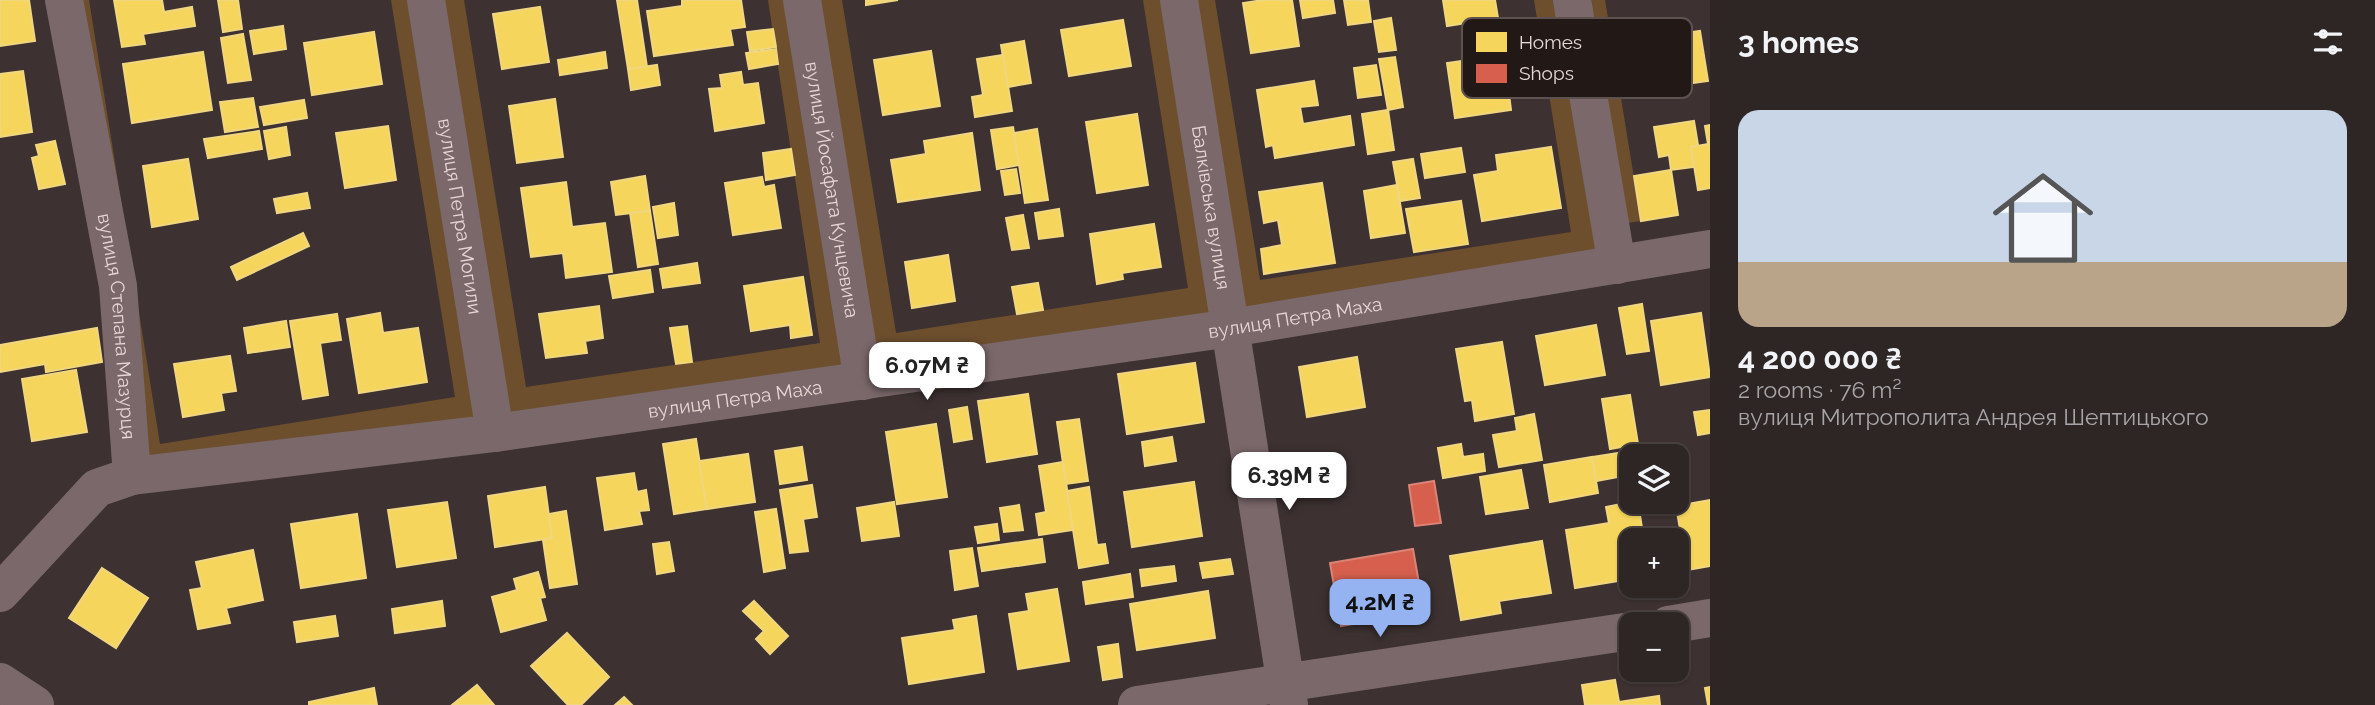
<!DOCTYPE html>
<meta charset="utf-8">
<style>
:root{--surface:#2e2625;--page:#3a3232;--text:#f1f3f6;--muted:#a7a5a7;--line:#494342;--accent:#95b2f1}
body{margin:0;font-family:Raleway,sans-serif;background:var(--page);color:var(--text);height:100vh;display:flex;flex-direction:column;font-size:26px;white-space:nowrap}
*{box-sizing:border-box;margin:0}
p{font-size:23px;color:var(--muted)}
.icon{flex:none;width:38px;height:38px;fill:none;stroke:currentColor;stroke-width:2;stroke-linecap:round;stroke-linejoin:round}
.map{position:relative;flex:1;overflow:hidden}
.side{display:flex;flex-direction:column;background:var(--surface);width:665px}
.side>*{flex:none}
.buttons{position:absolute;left:1619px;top:444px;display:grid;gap:14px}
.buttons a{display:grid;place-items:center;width:70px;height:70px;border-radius:14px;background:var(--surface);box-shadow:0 2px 5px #0004,0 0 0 2px var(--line);font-size:35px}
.price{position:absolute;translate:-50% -60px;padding:0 16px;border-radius:14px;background:#fff;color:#222;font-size:23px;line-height:46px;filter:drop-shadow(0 2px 4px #0008)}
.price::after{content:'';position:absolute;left:50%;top:42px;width:21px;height:16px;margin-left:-10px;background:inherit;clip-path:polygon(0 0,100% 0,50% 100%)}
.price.selected{background:var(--accent);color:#111}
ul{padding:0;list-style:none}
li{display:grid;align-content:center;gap:14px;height:371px;padding:0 28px}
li+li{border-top:2px solid var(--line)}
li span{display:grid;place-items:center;height:217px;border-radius:21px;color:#555}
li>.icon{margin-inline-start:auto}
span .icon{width:126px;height:126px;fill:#fffc;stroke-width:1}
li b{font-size:30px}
h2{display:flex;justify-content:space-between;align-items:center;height:84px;padding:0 28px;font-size:30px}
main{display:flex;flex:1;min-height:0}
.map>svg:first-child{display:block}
.green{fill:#6d4f2e}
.homes{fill:#f6d55c;stroke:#f1d680;stroke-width:2}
.shops{fill:#d6604d;stroke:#db8476;stroke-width:2}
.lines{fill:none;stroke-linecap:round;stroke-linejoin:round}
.minor{stroke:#7b686b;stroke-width:38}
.labels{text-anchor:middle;stroke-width:7;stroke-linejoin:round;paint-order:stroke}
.street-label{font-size:19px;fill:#e6d7d5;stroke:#221917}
.key{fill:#221917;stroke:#5d5250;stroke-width:2}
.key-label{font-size:19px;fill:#e6d7d5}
</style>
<main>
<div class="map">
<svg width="1710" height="705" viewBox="0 0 1710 705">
<rect width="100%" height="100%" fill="#3d3231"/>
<g class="green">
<path d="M77,0H89L160,444L455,397L391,0H414L482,423L145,463Z"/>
<path d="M438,0H464L526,387L820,343L768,0H790L850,371L505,420Z"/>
<path d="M814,0H842L896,333L1188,288L1143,0H1168L1218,319L873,368Z"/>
<path d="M1191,0H1215L1260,280L1571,232L1534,0H1562L1605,255L1240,315Z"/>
<path d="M1582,0H1605L1641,221L1620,224Z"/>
</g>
<g class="homes">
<path d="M0,0H29L35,41L0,46Z"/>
<path d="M114,0H162L164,12L192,7L195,26L143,34L145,44L122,47Z"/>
<path d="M218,0H238L242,29L223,32Z"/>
<path d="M617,0H637L647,67L628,69Z"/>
<path d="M682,0H741L745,27L730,29L733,45L654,56L647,11L682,6Z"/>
<path d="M866,0H898L866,5Z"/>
<path d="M1263,0H1292L1299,46L1251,53L1243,3Z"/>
<path d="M1300,0H1333L1335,13L1303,18Z"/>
<path d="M1344,0H1368L1371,22L1348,25Z"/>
<path d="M1443,0H1495L1498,18L1447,26Z"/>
<path d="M540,7L549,62L502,69L493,14Z"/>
<path d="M1391,18L1396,50L1379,52L1374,21Z"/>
<path d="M1123,20L1131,66L1069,76L1061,30Z"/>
<path d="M283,26L286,49L254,54L250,31Z"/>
<path d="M773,29L776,47L750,51L747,32Z"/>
<path d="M1700,31L1708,81L1657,88L1650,38Z"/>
<path d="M374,32L382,84L312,95L304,43Z"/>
<path d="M243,34L251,80L228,83L221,38Z"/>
<path d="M1024,41L1031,83L1008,87L1001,45Z"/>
<path d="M776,49L778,64L749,69L746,53Z"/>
<path d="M931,51L940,106L883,115L874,60Z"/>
<path d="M203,52L212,110L132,123L123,64Z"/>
<path d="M605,52L607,68L560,75L558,60Z"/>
<path d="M1003,55L1012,111L975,117L972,97L983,95L977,59Z"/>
<path d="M1504,55L1511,110L1455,118L1447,63Z"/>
<path d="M1395,57L1403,107L1388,110L1379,59Z"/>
<path d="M657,65L660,85L631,90L628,69Z"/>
<path d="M1376,65L1381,95L1358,98L1354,68Z"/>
<path d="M23,71L32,132L0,137V74Z"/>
<path d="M741,72L743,85L758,83L764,123L715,131L709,89L722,88L720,75Z"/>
<path d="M1314,81L1318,105L1300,107L1303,124L1350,116L1354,145L1275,158L1273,145L1266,147L1257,90Z"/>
<path d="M253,98L258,127L225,132L220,102Z"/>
<path d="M555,99L563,157L517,163L509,106Z"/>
<path d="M304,100L307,118L264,125L260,107Z"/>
<path d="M1388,110L1394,150L1368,154L1362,114Z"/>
<path d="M1137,114L1148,185L1097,193L1086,122Z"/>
<path d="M1694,121L1698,145L1691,147L1694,167L1671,170L1669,155L1659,157L1654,127Z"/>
<path d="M1710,125V188L1698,190L1691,147L1708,144L1705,126Z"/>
<path d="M388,126L396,180L345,188L336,133Z"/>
<path d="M286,127L290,155L269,159L264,131Z"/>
<path d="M1013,127L1019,165L997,169L991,130Z"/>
<path d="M1037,129L1048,200L1025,203L1014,133Z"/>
<path d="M259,131L262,149L208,158L204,139Z"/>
<path d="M972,133L980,190L898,202L891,160L926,154L924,141Z"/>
<path d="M55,141L65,184L39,189L32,158L39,156L36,145Z"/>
<path d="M1551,147L1561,208L1482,221L1474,175L1498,171L1496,155Z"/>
<path d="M1461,148L1465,172L1425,178L1421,154Z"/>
<path d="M791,149L795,175L766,180L763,153Z"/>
<path d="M188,159L198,219L152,227L143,166Z"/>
<path d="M1413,159L1420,198L1400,201L1393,162Z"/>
<path d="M1016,169L1020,193L1005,195L1001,171Z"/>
<path d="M1671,170L1678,215L1641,221L1634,176Z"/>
<path d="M645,176L650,211L616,215L611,182Z"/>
<path d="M762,177L764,187L774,185L781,228L733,235L725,183Z"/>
<path d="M566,182L572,227L605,223L612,272L566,278L563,253L531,257L521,188Z"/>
<path d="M1322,183L1335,263L1264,274L1261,249L1282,245L1278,220L1264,223L1259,192Z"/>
<path d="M1397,185L1405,233L1371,238L1364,191Z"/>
<path d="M307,193L310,208L277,213L274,199Z"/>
<path d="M1461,201L1468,244L1414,252L1406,209Z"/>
<path d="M674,203L678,235L658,238L653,207Z"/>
<path d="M1059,209L1063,236L1039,239L1035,213Z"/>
<path d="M650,211L658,264L638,267L630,213Z"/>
<path d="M1023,215L1029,248L1012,250L1006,218Z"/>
<path d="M1154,224L1161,267L1122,273L1123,279L1097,284L1090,234Z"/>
<path d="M303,233L309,246L237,280L231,267Z"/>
<path d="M948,255L955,301L912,308L905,262Z"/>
<path d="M697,263L700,283L663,288L660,269Z"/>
<path d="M650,270L653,292L613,298L609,276Z"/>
<path d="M803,277L812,335L791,338L790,325L751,331L744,286Z"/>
<path d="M1038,283L1043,310L1017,314L1012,287Z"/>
<path d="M1642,304L1649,351L1627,354L1619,308Z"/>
<path d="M599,306L603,338L585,341L587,353L546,358L539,314Z"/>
<path d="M380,313L383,333L418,328L427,382L359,393L347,319Z"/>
<path d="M1701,313L1710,377L1661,385L1651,321Z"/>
<path d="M337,314L341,340L320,343L328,395L303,399L290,321Z"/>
<path d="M286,321L290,347L248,353L244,328Z"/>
<path d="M1596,325L1605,375L1545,385L1536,336Z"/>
<path d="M687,326L692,362L676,364L670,328Z"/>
<path d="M97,328L102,362L46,372L45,364L0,372V345Z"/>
<path d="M1502,342L1514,414L1475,421L1472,400L1465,401L1456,349Z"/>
<path d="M230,356L236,391L221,393L224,410L183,417L174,364Z"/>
<path d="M1357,357L1365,407L1307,417L1299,367Z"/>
<path d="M1195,363L1204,422L1127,434L1118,374Z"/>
<path d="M76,370L87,432L32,441L22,379Z"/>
<path d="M1028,394L1037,454L987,462L978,401Z"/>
<path d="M1630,395L1638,444L1610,449L1602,399Z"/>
<path d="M967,407L972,439L954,442L949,410Z"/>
<path d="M1710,410V433L1698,435L1694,412Z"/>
<path d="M1534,414L1542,460L1499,467L1493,435L1517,431L1515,418Z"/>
<path d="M1079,419L1088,481L1066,484L1057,422Z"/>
<path d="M936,424L947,497L897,504L886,432Z"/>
<path d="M1172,437L1176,461L1145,466L1142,442Z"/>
<path d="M696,439L707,509L674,514L663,444Z"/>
<path d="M1461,444L1463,457L1483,454L1485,471L1443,478L1438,448Z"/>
<path d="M802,447L807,480L780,484L775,451Z"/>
<path d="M1625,452L1629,475L1596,481L1592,457Z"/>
<path d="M748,454L755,502L707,509L699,461Z"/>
<path d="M1592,457L1598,493L1550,502L1544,465Z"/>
<path d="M1063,462L1073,530L1039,535L1036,514L1046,512L1039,466Z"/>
<path d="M1521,470L1528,508L1486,514L1480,477Z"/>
<path d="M634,473L637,492L646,490L649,510L639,511L642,524L605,530L597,478Z"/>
<path d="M1194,482L1202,536L1132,547L1124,492Z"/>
<path d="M812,485L817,517L803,519L808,551L790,553L780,490Z"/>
<path d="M545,487L552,538L495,547L488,496Z"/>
<path d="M1089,487L1097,545L1105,544L1108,563L1079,568L1067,491Z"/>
<path d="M1710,500V566L1687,570L1676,506Z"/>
<path d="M447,502L456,558L397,567L388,510Z"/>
<path d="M894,502L899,536L862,541L857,508Z"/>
<path d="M1631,502H1638L1644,541H1631V579L1575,588L1566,530L1609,523L1606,507Z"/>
<path d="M1019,505L1023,530L1004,532L1000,508Z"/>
<path d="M776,509L785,568L764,572L755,512Z"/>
<path d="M566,511L577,584L550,588L543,540L552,538L549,514Z"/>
<path d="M357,514L366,578L301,588L291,524Z"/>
<path d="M997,524L999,540L978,543L975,527Z"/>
<path d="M1042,539L1045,562L982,571L978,548Z"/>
<path d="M1542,541L1551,593L1499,601L1501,613L1461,620L1450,556Z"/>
<path d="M669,542L674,571L657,574L653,544Z"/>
<path d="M972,548L978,586L955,590L950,551Z"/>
<path d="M253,550L263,600L226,608L230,623L198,629L190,590L202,588L196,562Z"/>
<path d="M1230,559L1233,574L1203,578L1200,563Z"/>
<path d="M1174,566L1176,581L1142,586L1140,570Z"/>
<path d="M102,568L148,598L116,648L69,618Z"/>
<path d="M538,572L545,597L540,598L546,620L501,632L492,597L517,590L514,579Z"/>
<path d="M1130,574L1133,597L1086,604L1083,582Z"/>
<path d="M1057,589L1069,661L1018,669L1009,614L1029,611L1026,594Z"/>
<path d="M1208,591L1215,638L1137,650L1130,604Z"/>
<path d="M442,601L445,626L395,633L392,609Z"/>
<path d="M754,601L788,636L770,654L756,639L764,631L743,611Z"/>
<path d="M335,616L338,636L297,642L294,622Z"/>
<path d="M976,616L984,672L909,684L902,638L955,630L953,620Z"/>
<path d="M567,633L609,677L581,705H568L531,666Z"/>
<path d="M1118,644L1122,677L1103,680L1098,647Z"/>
<path d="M1615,680L1619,702L1659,696L1660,705H1585L1582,685Z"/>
<path d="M477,685L494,705H452Z"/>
<path d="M1710,687V705H1708L1705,688Z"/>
<path d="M374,688L377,705H309V702Z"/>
<path d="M624,697L632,705H615Z"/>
</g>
<g class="shops">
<path d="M1434,481L1441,523L1415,526L1409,485Z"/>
<path d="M1413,549L1424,612L1341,626L1330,563Z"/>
</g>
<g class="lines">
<g class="minor">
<path id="s1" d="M64,0L118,286L132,476"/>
<path id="s2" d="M426,0L495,433"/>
<path id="s3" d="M802,0L863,381"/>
<path id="s4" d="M1179,0L1289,705"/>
<path d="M1572,0L1617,265"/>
<path id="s5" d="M0,593L97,488L132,476L495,433L1231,328L1710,249"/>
<path d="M1668,625L1710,618"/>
<path d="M0,682L35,705"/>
<path d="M1137,705L1631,631"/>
</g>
</g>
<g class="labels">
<g class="street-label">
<text dy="7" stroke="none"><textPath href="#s3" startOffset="192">вулиця Йосафата Кунцевича</textPath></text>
<text dy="7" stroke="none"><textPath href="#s4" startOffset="210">Балківська вулиця</textPath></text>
<text dy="7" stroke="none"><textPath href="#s2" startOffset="219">вулиця Петра Могили</textPath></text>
<text dy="7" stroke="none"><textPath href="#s5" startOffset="1354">вулиця Петра Маха</textPath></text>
<text dy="7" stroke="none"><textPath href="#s1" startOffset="331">вулиця Степана Мазурця</textPath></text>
<text dy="7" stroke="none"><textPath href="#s5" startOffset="788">вулиця Петра Маха</textPath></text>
</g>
</g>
<rect x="1462" y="18" width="230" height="80" rx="10" class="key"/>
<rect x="1476" y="32" width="31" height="20" fill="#f6d55c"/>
<rect x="1476" y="64" width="31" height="19" fill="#d6604d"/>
<g class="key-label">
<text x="1519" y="49">Homes</text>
<text x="1519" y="80">Shops</text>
</g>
</svg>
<div class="buttons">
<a><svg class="icon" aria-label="layers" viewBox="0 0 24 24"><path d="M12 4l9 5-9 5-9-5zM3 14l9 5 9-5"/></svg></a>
<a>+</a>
<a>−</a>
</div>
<b class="price" style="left:927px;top:402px">6.07M ₴</b>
<b class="price" style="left:1289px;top:512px">6.39M ₴</b>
<b class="price selected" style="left:1380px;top:639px">4.2M ₴</b>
</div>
<section class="side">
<h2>3 homes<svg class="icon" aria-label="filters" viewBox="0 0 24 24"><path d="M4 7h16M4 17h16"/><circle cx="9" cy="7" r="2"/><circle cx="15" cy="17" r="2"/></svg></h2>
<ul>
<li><span style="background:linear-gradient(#c9d6e8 70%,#b9a48a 0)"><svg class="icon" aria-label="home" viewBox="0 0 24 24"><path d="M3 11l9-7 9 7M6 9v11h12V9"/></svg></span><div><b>4 200 000 ₴</b><p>2 rooms · 76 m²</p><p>вулиця Митрополита Андрея Шептицького</p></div></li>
</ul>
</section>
</main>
